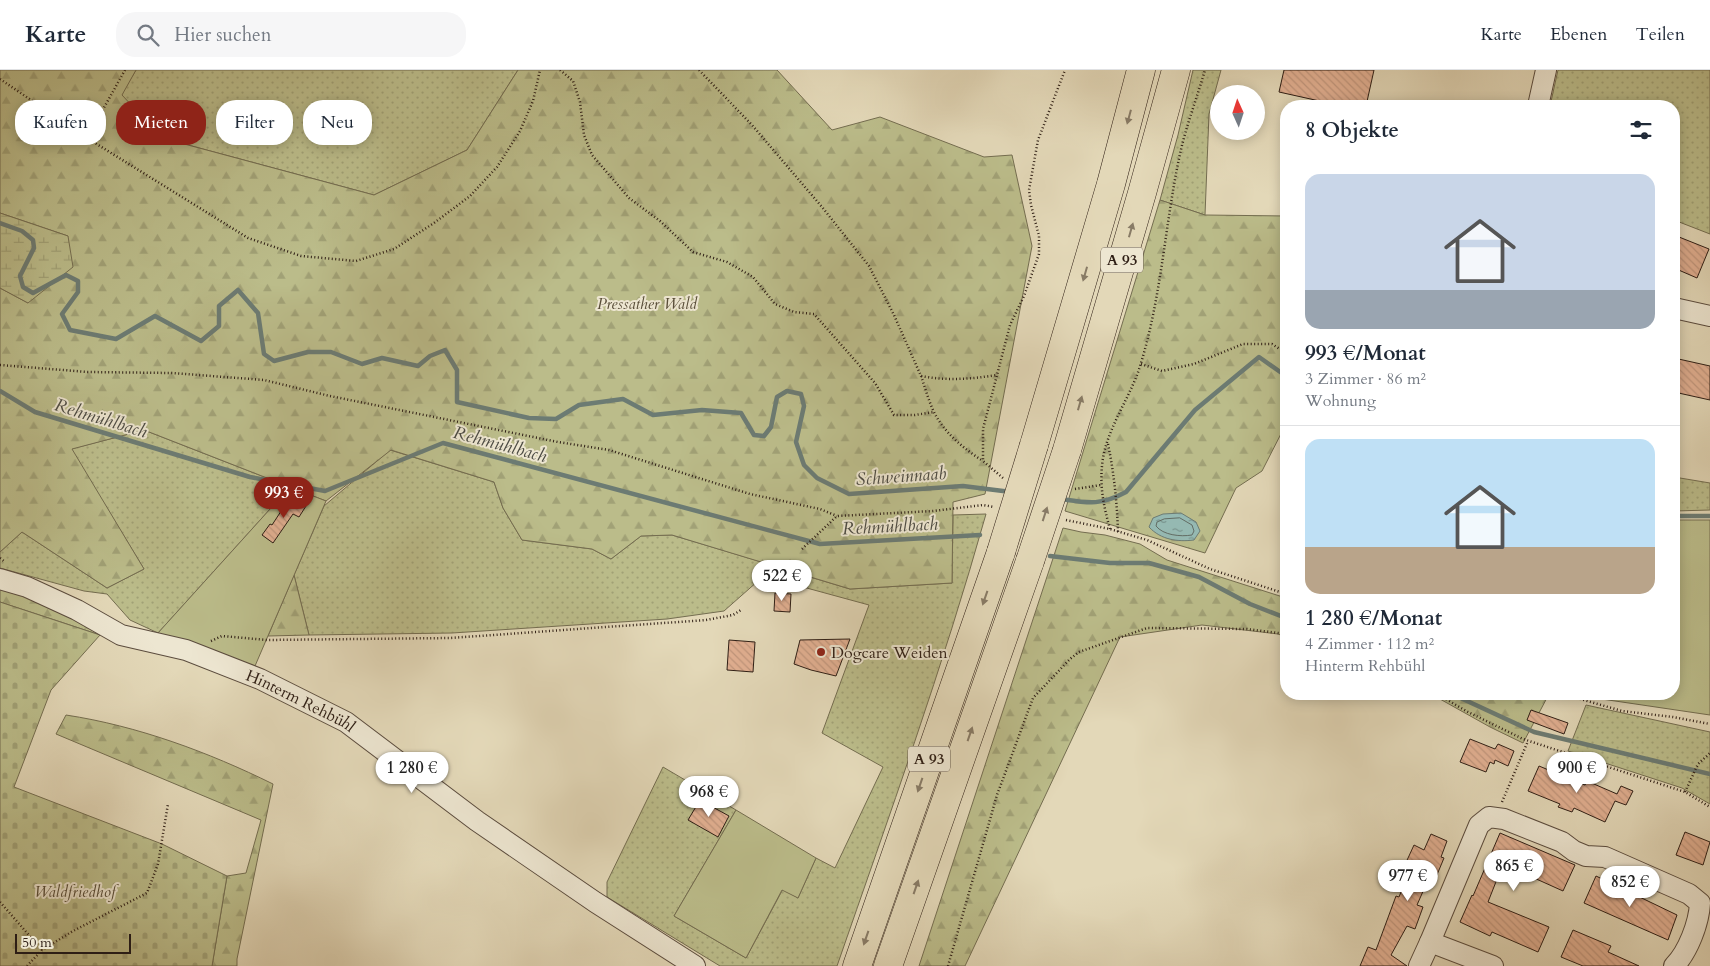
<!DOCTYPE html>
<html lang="de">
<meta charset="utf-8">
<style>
:root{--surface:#fff;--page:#f6f6f7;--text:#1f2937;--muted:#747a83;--line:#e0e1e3;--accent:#8f2418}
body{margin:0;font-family:Cardo,serif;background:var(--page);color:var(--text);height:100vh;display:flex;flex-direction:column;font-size:19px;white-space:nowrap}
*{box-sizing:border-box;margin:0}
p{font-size:16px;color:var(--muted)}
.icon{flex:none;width:28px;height:28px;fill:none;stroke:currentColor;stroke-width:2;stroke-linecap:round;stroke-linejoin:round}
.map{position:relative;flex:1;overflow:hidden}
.drawer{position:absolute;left:1280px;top:30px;width:400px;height:600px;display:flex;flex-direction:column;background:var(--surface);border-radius:20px;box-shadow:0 2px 12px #0003}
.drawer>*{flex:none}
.banner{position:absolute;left:15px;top:30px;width:475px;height:45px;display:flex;gap:10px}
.needle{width:32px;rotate:357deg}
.controls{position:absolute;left:1210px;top:15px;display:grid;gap:10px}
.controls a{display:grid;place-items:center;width:55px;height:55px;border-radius:50%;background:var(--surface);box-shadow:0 2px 12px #0003;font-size:25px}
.scale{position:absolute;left:15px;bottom:12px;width:116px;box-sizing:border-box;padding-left:5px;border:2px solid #2e1e15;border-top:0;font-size:14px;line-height:18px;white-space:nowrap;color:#2e1e15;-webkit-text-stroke:4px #ede6d1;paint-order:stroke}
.price{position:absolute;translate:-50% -42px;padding:0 11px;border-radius:18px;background:#fff;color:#222;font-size:16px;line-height:32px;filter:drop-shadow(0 1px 2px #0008)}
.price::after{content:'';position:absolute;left:50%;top:30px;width:15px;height:11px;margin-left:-8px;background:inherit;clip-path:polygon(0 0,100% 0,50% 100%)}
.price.current{background:var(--accent);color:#fff}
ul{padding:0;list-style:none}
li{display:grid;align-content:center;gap:10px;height:265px;padding:0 25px}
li+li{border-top:1px solid var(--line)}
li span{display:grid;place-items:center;height:155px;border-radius:15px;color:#555}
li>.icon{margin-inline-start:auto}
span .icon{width:90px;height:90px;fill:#fffc;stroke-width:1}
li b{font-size:21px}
h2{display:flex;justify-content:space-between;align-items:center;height:60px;padding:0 25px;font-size:21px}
.chip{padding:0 18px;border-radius:20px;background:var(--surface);box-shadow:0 2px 12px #0003;font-size:18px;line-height:45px}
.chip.current{background:var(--accent);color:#fff}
header{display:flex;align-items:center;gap:30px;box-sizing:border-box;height:70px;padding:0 25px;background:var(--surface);border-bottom:1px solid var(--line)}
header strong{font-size:24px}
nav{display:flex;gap:28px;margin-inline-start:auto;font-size:18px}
.search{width:350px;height:45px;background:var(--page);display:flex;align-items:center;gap:12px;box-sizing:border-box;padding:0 18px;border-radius:20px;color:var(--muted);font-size:19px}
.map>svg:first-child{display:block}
.grass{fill:url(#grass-dots);stroke:#746d50}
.forest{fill:url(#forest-firs);stroke:#746d50}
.wetland{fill:url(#wetland-marsh);stroke:#746d50}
.cemetery{fill:url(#cemetery-stones);stroke:#746d50}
.garden{fill:#bbbc8a;stroke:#746d50}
.water{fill:url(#water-ripples);stroke:#6c7b73}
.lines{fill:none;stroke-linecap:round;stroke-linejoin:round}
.shore{stroke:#626c64;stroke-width:1}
.stream{stroke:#6c7b73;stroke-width:4.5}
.building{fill:url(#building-back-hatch);stroke:#2e1e15}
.minor-casing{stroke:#5b4c3e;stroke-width:22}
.highway-casing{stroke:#2e1e15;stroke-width:29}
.path{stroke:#2e1e15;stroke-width:2.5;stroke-dasharray:1 2.5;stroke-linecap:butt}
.minor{stroke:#ede6d1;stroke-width:20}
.highway{stroke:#e3d8b8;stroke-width:28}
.highway-bridge-casing{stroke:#2e1e15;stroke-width:29;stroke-linecap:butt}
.highway-bridge{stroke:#e3d8b8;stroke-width:28}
.oneway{fill:#887b66}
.poi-dot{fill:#8f2418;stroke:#ede6d1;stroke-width:2}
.labels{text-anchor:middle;stroke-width:4;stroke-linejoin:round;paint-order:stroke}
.shield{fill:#ede6d1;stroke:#675a4d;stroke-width:1}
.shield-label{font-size:15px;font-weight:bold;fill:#2e1e15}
.park-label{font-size:16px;font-style:italic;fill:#584d38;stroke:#ede6d1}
.poi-label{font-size:16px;fill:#2e1e15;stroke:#ede6d1;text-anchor:start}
.street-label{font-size:16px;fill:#2e1e15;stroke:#ede6d1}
.water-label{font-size:18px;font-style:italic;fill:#4d4c44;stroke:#ede6d1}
</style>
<header>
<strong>Karte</strong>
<div class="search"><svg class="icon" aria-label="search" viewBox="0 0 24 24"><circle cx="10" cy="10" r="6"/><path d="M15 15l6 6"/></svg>Hier suchen</div>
<nav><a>Karte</a><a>Ebenen</a><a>Teilen</a></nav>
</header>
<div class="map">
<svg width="1710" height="896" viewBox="0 0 1710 896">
<defs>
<pattern id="grass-dots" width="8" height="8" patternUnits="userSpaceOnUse" patternTransform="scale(1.25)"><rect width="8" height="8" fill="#bbbc8a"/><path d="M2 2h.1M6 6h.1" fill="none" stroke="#a1a176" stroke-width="1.8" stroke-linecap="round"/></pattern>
<pattern id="forest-firs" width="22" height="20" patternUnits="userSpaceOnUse" patternTransform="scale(1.25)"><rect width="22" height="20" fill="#bbbc8a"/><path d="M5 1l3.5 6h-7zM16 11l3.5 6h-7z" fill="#a1a176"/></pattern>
<pattern id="wetland-marsh" width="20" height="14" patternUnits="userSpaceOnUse" patternTransform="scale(1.25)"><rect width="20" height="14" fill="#bbbc8a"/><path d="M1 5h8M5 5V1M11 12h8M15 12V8" fill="none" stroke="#a1a176"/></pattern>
<pattern id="cemetery-stones" width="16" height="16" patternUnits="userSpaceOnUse" patternTransform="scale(1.25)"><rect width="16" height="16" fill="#bbbc8a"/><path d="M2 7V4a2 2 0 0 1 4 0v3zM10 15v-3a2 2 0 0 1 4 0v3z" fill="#a1a176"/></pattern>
<pattern id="water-ripples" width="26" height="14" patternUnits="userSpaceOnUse" patternTransform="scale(1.25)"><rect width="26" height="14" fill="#95b9b2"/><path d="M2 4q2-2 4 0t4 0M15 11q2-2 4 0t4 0" fill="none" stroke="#7a9690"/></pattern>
<pattern id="building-back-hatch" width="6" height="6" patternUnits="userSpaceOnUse" patternTransform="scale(1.25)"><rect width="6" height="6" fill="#e1af91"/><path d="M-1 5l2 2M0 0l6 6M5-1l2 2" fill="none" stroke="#c1967c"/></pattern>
</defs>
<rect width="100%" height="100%" fill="#e3d8b8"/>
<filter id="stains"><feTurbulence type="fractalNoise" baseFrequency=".004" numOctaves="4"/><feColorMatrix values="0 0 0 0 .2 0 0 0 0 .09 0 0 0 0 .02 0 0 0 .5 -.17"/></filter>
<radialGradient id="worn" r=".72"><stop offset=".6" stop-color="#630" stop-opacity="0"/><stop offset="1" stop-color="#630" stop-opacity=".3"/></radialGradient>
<g class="grass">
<path d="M136,0H518L467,80L374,125L162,68L121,25Z"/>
<path d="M1193,0H1221L1209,44L1205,145L1160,130L1178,65Z"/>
<path d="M1558,0H1710V164L1674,150V36H1550Z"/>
<path d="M144,360L290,417L158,563L130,550L107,524L84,521L0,498V482L22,462L107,518L144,499L71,379Z"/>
<path d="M390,380L494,412L503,438L522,470L592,479L611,489L641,466L672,465L775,496L724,541L667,549L452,563L309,565L294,505L324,436Z"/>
<path d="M1674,407L1710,413V440L1674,441Z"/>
<path d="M986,444C943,597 889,746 837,896H720L607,827V812L663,697L736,740L674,846L746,888L783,819L798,828L816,788L835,798L883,697L822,663L869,535L781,511L790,501L850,519L952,513L953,445Z"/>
<path d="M1586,635L1710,662V734L1682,718L1568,681Z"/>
</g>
<g class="forest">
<path d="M0,0H136L122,25L162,68L374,125L467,80L518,0H777L832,60L880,47L984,87L1012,85L1032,176L985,424L953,432L952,513L850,519L672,465L641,466L611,489L592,479L522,470L503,438L494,412L391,380L326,431L144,360L72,379L144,499L107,518L22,462L0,482V218L28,233L68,166L0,143Z"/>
<path d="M1160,130L1205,145L1286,146V354L1262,401L1236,418L1205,483L1065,441Z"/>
<path d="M1063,458L1081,462L1105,465L1140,474L1167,490L1286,528V567L1278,564L1202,555L1120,567L965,896H919Z"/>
<path d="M0,502L80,549L100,565L0,532Z"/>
<path d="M294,505L309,565L268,566Z"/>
<path d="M1431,624H1549L1523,673L1490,657Z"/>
<path d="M66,645C138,656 208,682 273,714L237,889V896H212L227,806L246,803L261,750L56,664Z"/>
</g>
<path class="wetland" d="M0,143L68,166L73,197L28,233L0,218Z"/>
<path class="cemetery" d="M0,532L100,565L51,620L14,717L162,774L227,806L212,896H0Z"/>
<g class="garden">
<path d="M290,417L326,431L255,596L158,563Z"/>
<path d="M1674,450H1710V645L1588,627L1589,624H1674Z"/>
<path d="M736,740L816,788L798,828L782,820L746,888L674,846Z"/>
</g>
<path class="water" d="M1181,443L1196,452L1200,461L1194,470C1178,472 1161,470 1149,457L1153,448L1163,444Z"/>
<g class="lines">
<path class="shore" d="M1180,448L1192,455L1194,461L1192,465C1180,467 1163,465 1156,456L1157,452L1164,449Z"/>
<g class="stream">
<path d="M0,153L22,161L33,170L34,178L20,206L23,217L33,223L66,205L78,211V222L62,244L70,260L116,269L155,246L201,271L219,256V236L238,220L258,243L264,284L274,291L308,282H331L362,294L382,288L418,296L430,286L445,280L457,300V332L529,348L556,349L579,335L623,329L653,345L702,340L741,343L754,365L764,366L771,357L777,327L787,321L801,324L804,336L796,372L804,395L817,408L849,424L963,416L1011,422"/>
<path d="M0,321L35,342L250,407L325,421L443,373L820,474L980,465"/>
<path d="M1061,429C1088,433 1100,436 1126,422L1195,340L1259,287L1286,306"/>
<path d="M1674,446H1710"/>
<path d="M1050,486L1110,493H1149L1199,507L1250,534L1286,548"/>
<path d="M1452,624L1534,662L1710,704"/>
</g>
</g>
<g class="building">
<path d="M1284,0H1374L1366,36H1342L1279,22Z"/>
<path d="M1674,165L1709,179L1697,208L1674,198Z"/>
<path d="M1674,288L1710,296V330L1674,322Z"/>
<path d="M291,426L306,436L299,447L293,444L273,473L262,465L270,454L272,455Z"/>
<path d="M775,523L791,524L790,542L774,541Z"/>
<path d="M850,569L836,606L811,600L794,594L800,570Z"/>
<path d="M729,570L755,572L753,602L727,600Z"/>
<path d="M1531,640L1568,653L1564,664L1527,650Z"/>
<path d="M1470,669L1495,679L1498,674L1514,681L1508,696L1495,690L1494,694L1490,692L1486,702L1460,692Z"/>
<path d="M1539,696L1585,715L1587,711L1617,724L1621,716L1633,721L1626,735L1615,731L1605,752L1574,738L1572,742L1558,737L1560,734L1528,721Z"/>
<path d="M700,730L729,746L718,767L688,750Z"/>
<path d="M1685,762L1710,772L1703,795L1676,785Z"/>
<path d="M1500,763L1575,795L1563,821L1503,794L1488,832L1549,857L1538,882L1492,862L1490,866L1460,852L1472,825L1473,826Z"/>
<path d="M1431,764L1447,771L1441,787L1444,788L1434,812L1428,810L1417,835L1423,837L1415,859L1407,856L1391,885L1407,896H1360L1368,877L1376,880L1396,826L1399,827L1409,802L1403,799L1414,775L1424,780Z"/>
<path d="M1596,806L1677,845L1668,870L1584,833Z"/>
<path d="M1573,860L1611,876L1608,882L1639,896H1583L1561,887Z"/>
</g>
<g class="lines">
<g class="minor-casing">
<g id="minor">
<path d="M1538,36L1546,0"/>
<path d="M1674,238L1710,246"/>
<path id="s1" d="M0,509L27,517L77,540L121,565L186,580L260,609L346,652L477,751L595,832L695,896"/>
<path d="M1430,872L1479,755L1489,747L1504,749L1562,772L1574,781L1586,786L1605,787L1689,824L1700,833C1699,853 1688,882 1674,896"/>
<path d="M1419,896L1430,872L1493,896"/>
</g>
</g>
<g class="highway-casing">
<g id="highway">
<path d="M1034,375L1111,114L1141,0"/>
<path d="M1067,380L1142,123L1176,0"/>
<path d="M857,896L1001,482"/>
<path d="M888,896L1030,491"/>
</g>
</g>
<g class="path">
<path d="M560,0L573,11L580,32L584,65L592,85L629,128L660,151L693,182L727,192L753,207L775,234L794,242L814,244L875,313L894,345H915L934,342"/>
<path d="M699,0L752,55L822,137L869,196L894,245L921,306C947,311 971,309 997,305"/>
<path d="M0,9L87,68L248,168L301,186L356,191L394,179L434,153L470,126L497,97L520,61L533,31L540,0"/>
<path d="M87,68L125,0"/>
<path d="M1141,294L1162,301L1194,294L1243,274H1272L1286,283"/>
<path d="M0,295L88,302L172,303L264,310L330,326L558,372L609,380L750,424L820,439L837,446"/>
<path d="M921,306C925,317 928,329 933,340C943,362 964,379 983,391"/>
<path d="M1108,374C1114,403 1117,432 1118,462"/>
<path d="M1003,408L983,391V359L1010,255L1024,226L1039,184V166L1031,135L1029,120L1038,70L1065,0"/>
<path d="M1075,419L1101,415"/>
<path d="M1066,450L1110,459L1147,470L1210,499L1286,524"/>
<path d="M1110,459C1103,434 1099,413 1103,388C1109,354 1132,325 1141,293C1162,224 1165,153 1180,84C1186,56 1197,28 1205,0"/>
<path d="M802,479L837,446L933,441L983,435L994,437"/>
<path d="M0,488L5,492"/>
<path d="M211,571L222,566L267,570L450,568L706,550L733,545L741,540"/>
<path d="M1437,624L1468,642L1523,669L1685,722L1710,737"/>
<path d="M1563,624L1622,641L1673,647L1710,654"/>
<path d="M1685,722L1698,694L1710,683"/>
<path d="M1502,732L1528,671"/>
<path d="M0,832L42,880"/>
<path d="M27,896L42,880L73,861L147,823L158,794L168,734"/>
<path d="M948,896L997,725L1033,628L1070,589L1079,582L1147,558L1247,559L1286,564"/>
</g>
<use href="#minor" class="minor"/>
<use href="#highway" class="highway"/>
<g class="highway-bridge-casing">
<g id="highway-bridge">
<path d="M1001,482L1034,375"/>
<path d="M1030,491L1067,380"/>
</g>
</g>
<use href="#highway-bridge" class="highway-bridge"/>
</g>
<defs><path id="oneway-solid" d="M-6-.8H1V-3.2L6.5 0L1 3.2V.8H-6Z" transform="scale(1.25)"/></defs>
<g class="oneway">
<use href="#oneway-solid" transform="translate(1129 47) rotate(105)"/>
<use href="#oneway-solid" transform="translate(1131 160) rotate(-74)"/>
<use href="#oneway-solid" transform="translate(1085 204) rotate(106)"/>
<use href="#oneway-solid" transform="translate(1080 333) rotate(-74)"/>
<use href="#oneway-solid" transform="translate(1045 444) rotate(-72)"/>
<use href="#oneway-solid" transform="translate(985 528) rotate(109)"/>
<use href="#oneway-solid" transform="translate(970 664) rotate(-71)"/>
<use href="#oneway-solid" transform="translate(920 715) rotate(109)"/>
<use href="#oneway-solid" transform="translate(916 817) rotate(-71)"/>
<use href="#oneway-solid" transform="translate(866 868) rotate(109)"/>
</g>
<circle class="poi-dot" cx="821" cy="582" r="5"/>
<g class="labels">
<g class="shield">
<rect x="1101" y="177.5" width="42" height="25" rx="4"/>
<rect x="908" y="676.5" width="42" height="25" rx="4"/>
</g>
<g class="shield-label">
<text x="1122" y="195">A 93</text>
<text x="929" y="694">A 93</text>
</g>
<g class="park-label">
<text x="647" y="239">Pressather Wald</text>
<text x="75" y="827">Waldfriedhof</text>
</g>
<g class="poi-label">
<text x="831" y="588">Dogcare Weiden</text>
</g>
<g class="street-label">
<text dy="6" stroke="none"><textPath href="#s1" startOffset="326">Hinterm Rehbühl</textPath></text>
</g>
<g class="water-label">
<text transform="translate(101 348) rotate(17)" y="6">Rehmühlbach</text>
<text transform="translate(500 374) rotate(15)" y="6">Rehmühlbach</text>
<text transform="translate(901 406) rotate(-4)" y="6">Schweinnaab</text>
<text transform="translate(890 456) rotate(-3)" y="6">Rehmühlbach</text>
</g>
</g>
<rect width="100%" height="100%" filter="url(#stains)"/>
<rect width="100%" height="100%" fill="url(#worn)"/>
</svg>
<div class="controls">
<a><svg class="needle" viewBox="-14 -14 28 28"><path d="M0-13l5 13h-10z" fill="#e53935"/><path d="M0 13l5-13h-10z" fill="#747a83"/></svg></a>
</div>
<div class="scale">50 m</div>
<b class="price current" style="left:284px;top:449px">993 €</b>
<b class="price" style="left:782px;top:532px">522 €</b>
<b class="price" style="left:412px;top:724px">1 280 €</b>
<b class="price" style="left:1577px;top:724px">900 €</b>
<b class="price" style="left:709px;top:748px">968 €</b>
<b class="price" style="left:1514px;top:822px">865 €</b>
<b class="price" style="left:1408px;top:832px">977 €</b>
<b class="price" style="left:1630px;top:838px">852 €</b>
<div class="banner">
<a class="chip">Kaufen</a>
<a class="chip current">Mieten</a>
<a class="chip">Filter</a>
<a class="chip">Neu</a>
</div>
<section class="drawer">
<h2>8 Objekte<svg class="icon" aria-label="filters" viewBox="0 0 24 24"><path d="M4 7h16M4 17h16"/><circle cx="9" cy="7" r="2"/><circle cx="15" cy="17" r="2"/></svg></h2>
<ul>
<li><span style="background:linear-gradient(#c9d6e8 75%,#9aa5b1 0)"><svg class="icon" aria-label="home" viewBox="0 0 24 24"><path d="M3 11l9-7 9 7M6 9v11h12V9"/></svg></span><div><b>993 €/Monat</b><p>3 Zimmer · 86 m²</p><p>Wohnung</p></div></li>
<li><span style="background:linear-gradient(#bfe0f5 70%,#b9a48a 0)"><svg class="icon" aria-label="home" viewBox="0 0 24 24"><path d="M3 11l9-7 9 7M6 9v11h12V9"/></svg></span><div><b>1 280 €/Monat</b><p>4 Zimmer · 112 m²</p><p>Hinterm Rehbühl</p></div></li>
</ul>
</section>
</div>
